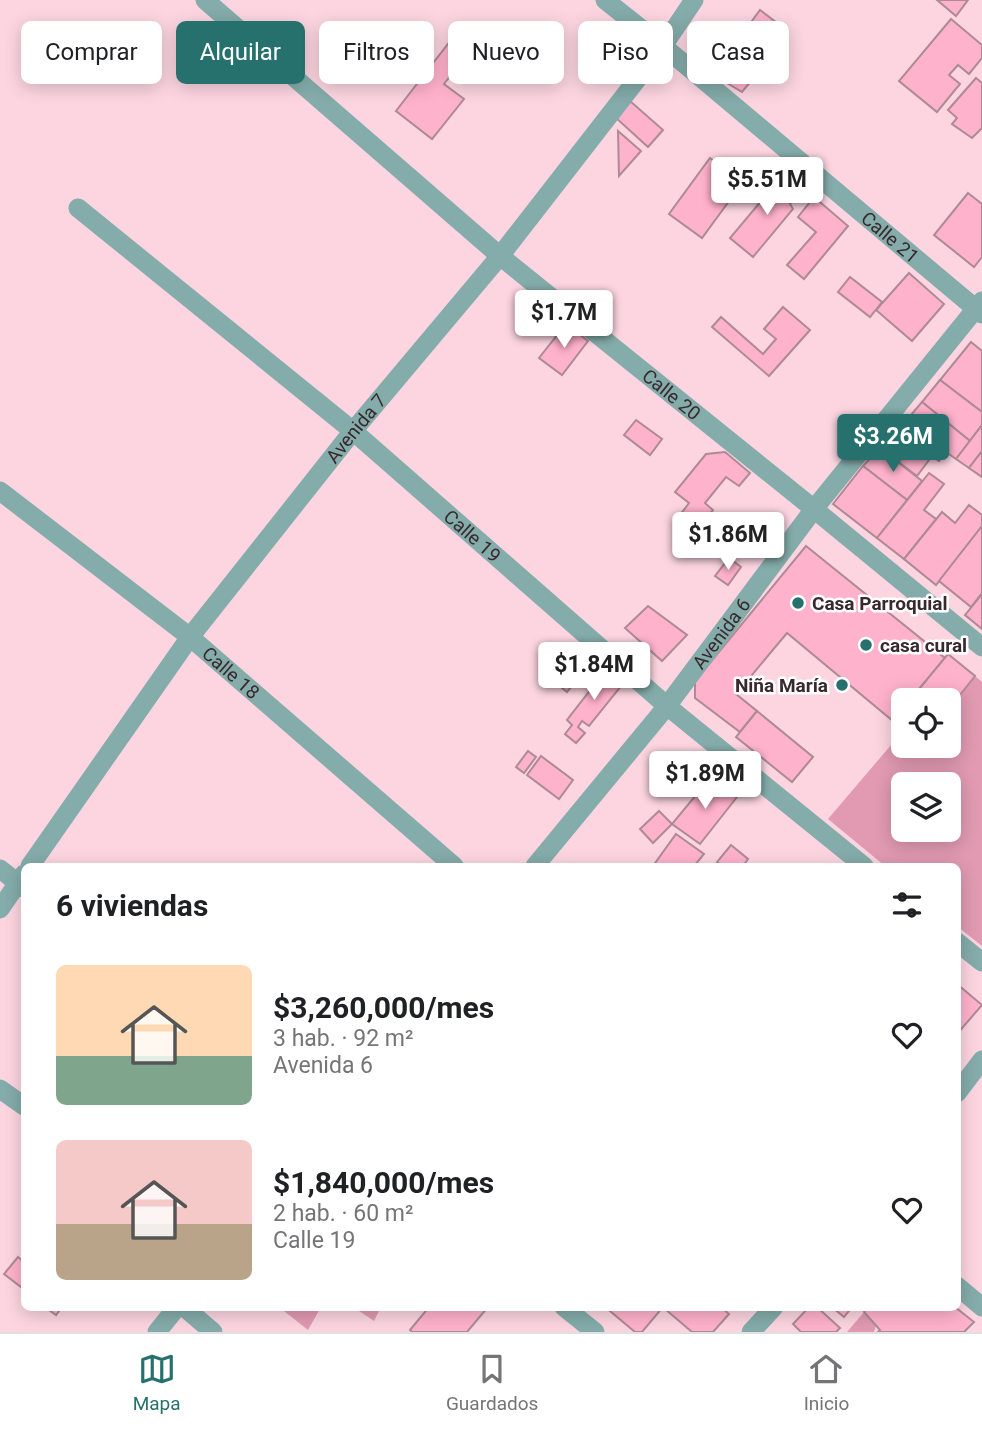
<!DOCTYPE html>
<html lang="es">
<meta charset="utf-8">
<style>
:root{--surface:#fff;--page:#f2f2f2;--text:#202124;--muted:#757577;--line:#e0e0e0;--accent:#26706e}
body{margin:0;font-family:Roboto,sans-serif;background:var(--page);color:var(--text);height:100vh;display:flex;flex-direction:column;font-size:26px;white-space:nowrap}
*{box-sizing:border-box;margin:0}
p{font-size:23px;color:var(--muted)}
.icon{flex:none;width:38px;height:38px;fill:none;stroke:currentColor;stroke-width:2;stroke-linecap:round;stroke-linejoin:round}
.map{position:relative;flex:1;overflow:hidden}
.drawer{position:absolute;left:21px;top:863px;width:940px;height:448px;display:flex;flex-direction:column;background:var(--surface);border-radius:10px;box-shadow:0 4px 18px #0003}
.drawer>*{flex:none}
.guide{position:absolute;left:21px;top:21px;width:942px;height:63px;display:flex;gap:14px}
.buttons{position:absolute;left:891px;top:688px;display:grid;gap:14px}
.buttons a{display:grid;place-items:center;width:70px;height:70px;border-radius:10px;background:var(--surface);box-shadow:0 4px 18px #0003;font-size:35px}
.price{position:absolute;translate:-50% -60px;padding:0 16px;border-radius:7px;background:#fff;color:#222;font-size:23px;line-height:46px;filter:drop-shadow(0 2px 4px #0008)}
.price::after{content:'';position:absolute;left:50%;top:42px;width:21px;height:16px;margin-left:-10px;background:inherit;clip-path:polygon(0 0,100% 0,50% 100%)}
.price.selected{background:var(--accent);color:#fff}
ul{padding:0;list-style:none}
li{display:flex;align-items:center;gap:21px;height:175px;padding:0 35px}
li span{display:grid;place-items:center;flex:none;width:196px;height:140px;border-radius:10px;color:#555}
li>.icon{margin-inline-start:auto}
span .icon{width:84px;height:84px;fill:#fffc;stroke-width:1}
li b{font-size:30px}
h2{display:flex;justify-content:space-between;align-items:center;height:84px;padding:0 35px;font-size:30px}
.chip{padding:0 24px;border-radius:10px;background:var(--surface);box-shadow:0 4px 18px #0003;font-size:24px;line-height:63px}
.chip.selected{background:var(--accent);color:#fff}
.dock{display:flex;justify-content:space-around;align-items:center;height:98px;border-top:2px solid var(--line);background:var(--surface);font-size:19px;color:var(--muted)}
.dock a{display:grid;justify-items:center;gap:4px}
.dock .selected{color:var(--accent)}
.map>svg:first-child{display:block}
.green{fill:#e19ab2;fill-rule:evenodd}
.building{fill:#ffb2cc;stroke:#ae8a96;stroke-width:2}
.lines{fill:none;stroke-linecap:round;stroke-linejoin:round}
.minor{stroke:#84acaa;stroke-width:19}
.tertiary{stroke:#84acaa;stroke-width:19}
.poi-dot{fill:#26706e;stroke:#fff;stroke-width:2.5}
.labels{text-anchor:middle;stroke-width:5;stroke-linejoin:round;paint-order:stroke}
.street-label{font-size:19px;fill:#38292e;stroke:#fff}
.poi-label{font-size:19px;font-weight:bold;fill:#38292e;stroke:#fff;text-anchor:start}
</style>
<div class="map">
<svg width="982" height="1332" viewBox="0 0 982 1332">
<rect width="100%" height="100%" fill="#fcd5e1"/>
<g class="green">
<path d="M975,676L982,682V946L957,926V866H885L828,819L903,731V746H948L949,710ZM948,784V830H903V784Z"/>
<path d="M279,1307H321L308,1330Z"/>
<path d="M353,1307H381L374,1321Z"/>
<path d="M864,1312L876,1325L874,1332H847Z"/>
</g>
<g class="building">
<path d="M937,0H968L956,16Z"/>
<path d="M760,10L781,26L761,51L741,36Z"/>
<path d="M951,19L982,45V58L969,74L958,65L949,75L960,84L937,112L899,81Z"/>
<path d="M735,39L749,52L733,67L740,73L750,60L762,68L742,92L722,80L730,71L718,61Z"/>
<path d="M451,40L468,53L444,84L464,99L432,139L396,111Z"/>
<path d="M976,78L982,83V128L972,138L952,124L957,118L948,110Z"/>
<path d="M630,101L663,130L648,147L615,117Z"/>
<path d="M618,131L641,151L619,176Z"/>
<path d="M710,158L743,182L702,238L669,214Z"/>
<path d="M783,175L802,191L790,204L793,209L753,257L730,238Z"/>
<path d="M968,193L982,204V257L974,267L934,235Z"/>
<path d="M814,197L848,226L804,279L787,265L816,232L798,217Z"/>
<path d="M909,273L944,304L912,341L876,310Z"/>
<path d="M850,277L882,302L870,317L838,292Z"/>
<path d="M783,307L810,330L769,376L712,327L721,317L763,354L776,339L764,329Z"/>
<path d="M566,324L588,341L562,375L539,358Z"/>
<path d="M971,342L982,351V412L940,380Z"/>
<path d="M940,380L982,412V425L970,441L922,402Z"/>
<path d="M922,402L970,441L956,459L946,452L939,461L899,429Z"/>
<path d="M636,420L662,439L650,455L624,435Z"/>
<path d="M982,425V451L969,468L956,459Z"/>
<path d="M901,431L932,456L917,476L885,452Z"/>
<path d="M880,448L922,481L907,500L863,466Z"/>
<path d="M982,451V477L969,468Z"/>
<path d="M725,452L750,473L739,486L726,477L705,503L713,510L701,525L677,519L689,503L675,492L706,454Z"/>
<path d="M863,466L907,500L877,538L833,504Z"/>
<path d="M929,473L944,484L924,510L936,519L904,559L877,538Z"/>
<path d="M969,505L982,515V526L936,585L904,559L942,512L955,523Z"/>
<path d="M741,523L754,533L738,553L725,543Z"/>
<path d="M982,526V593L971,607L939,581Z"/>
<path d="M806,546L945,658L910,700H903V709L893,721L787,633L736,694L757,711L740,732L695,698V681Z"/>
<path d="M729,558L741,567L728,585L715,576Z"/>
<path d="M982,594V629L965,615Z"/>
<path d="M648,606L687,635L662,661L625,628Z"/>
<path d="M948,654L975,676L948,710V700H910Z"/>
<path d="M609,666L626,680L589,726L582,721L578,727L585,733L576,743L565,734L572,725L567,720Z"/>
<path d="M565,672L576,681L567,692L556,683Z"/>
<path d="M757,711L813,757L792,782L736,737Z"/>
<path d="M528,751L536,757L524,773L516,767Z"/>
<path d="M541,756L573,780L559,799L527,775Z"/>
<path d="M711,777L737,797L700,844L672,824Z"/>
<path d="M659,811L672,824L653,843L640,829Z"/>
<path d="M676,834L704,854L695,865L697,866H653Z"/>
<path d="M731,845L748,859L743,866H722L717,862Z"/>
<path d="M957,984L982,1005L957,1034Z"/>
<path d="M18,1257L24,1262V1283L21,1287L4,1274Z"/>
<path d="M45,1307H62L56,1315Z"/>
<path d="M429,1307H488L467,1332H412L410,1330Z"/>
<path d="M613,1307H663L642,1332H635L610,1311Z"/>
<path d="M667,1307H721L729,1314L713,1332H692L665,1309Z"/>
<path d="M809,1307H817L840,1328L836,1332H801L793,1324Z"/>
<path d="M832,1307H852L844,1317Z"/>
<path d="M867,1307H955L974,1322L964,1332H878L880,1330L864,1312Z"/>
</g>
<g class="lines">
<g class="minor">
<path id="s1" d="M205,0L500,256L814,509L982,647"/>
<path id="s2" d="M605,0L663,46L982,314"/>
<path id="s3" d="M78,208L353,431L667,706L864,866"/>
<path id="s4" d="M0,491L190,637L454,866"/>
<path id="s5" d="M30,866L190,637L353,431L500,256L663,46L694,0"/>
<path id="s6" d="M535,866L667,706L814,509L982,301"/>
<path d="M0,869L24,888"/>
<path d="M0,909L24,874"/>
<path d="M957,942L982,962"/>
<path d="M0,1089L24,1106"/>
<path d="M957,1286L982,1307"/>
<path d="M184,1307L213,1332"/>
<path d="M564,1307L595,1332"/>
<path d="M157,1332L177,1307"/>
</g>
<g class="tertiary">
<path d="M957,1093L982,1060"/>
<path d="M751,1332L774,1307"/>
</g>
</g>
<g class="poi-dot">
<circle cx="798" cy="603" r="7"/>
<circle cx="866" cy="645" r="7"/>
<circle cx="842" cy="685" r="7"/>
</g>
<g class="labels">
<g class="street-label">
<text dy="7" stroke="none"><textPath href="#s2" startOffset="371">Calle 21</textPath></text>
<text dy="7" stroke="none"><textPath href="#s1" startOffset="611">Calle 20</textPath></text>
<text dy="7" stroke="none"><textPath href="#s5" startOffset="546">Avenida 7</textPath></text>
<text dy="7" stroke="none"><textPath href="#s3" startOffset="513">Calle 19</textPath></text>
<text dy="7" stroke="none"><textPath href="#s6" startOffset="298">Avenida 6</textPath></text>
<text dy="7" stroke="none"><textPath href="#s4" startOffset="294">Calle 18</textPath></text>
</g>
<g class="poi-label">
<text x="812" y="610">Casa Parroquial</text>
<text x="880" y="652">casa cural</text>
<text x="828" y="692" text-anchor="end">Niña María</text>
</g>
</g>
</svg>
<div class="buttons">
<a><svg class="icon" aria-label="locate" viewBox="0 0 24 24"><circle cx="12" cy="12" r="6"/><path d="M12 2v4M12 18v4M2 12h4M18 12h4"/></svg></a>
<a><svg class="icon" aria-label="layers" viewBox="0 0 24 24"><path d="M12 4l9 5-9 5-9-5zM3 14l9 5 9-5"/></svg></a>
</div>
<b class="price" style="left:767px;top:217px">$5.51M</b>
<b class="price" style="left:564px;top:350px">$1.7M</b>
<b class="price selected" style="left:893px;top:474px">$3.26M</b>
<b class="price" style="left:728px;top:572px">$1.86M</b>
<b class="price" style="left:594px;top:702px">$1.84M</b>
<b class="price" style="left:705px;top:811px">$1.89M</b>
<div class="guide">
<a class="chip">Comprar</a>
<a class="chip selected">Alquilar</a>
<a class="chip">Filtros</a>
<a class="chip">Nuevo</a>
<a class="chip">Piso</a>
<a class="chip">Casa</a>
</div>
<section class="drawer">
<h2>6 viviendas<svg class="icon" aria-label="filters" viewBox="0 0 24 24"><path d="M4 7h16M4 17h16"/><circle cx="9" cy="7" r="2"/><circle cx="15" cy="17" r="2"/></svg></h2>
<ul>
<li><span style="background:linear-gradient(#ffd9b3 65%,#7fa58c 0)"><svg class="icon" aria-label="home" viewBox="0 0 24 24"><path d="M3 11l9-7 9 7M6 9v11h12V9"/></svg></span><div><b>$3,260,000/mes</b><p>3 hab. · 92 m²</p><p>Avenida 6</p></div><svg class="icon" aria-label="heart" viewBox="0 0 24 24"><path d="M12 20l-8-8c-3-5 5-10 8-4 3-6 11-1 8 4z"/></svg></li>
<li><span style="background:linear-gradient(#f6c9c9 60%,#b9a48a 0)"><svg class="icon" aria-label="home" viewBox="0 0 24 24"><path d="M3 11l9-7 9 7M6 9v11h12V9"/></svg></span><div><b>$1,840,000/mes</b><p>2 hab. · 60 m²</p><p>Calle 19</p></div><svg class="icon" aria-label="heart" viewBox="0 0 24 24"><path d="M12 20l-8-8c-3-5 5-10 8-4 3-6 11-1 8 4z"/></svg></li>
</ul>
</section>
</div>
<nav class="dock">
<a class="selected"><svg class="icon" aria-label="map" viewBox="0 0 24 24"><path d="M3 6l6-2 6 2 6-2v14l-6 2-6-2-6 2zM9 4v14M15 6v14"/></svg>Mapa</a>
<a><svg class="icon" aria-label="saved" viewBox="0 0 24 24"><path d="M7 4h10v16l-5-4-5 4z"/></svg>Guardados</a>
<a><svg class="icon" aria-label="home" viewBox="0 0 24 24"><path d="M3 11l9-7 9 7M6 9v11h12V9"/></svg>Inicio</a>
</nav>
